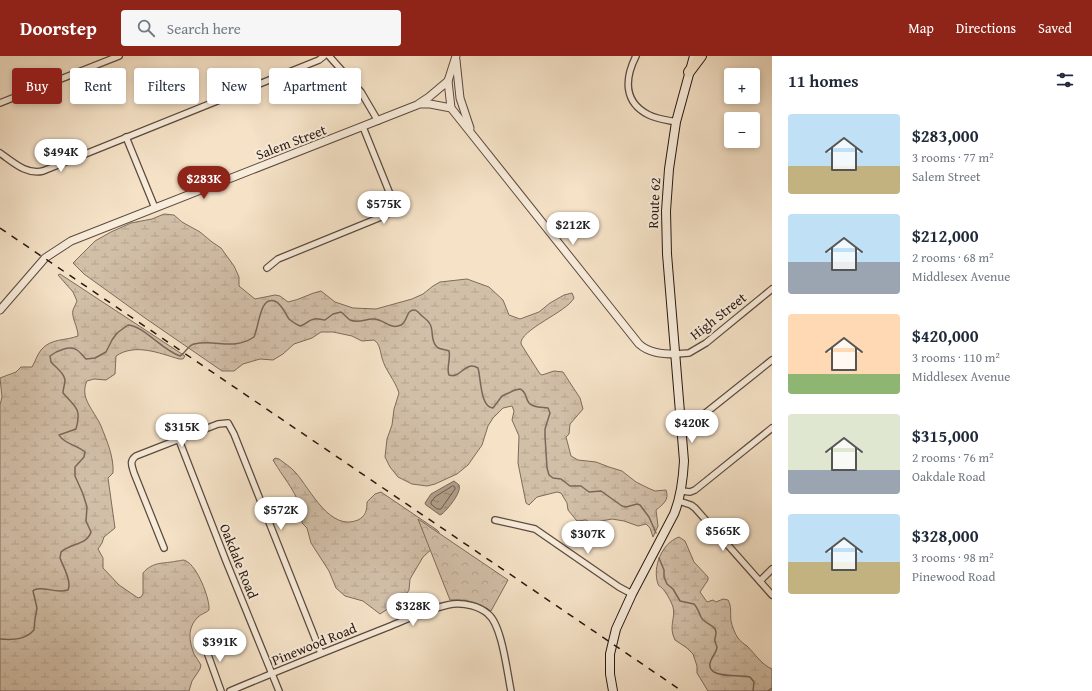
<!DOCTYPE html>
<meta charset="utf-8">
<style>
:root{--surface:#fff;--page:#f6f6f7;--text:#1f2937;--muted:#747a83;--accent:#8f2418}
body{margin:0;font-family:"Gentium Book Plus",serif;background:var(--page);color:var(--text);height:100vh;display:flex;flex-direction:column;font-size:15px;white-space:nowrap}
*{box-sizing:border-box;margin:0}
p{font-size:13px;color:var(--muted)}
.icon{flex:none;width:22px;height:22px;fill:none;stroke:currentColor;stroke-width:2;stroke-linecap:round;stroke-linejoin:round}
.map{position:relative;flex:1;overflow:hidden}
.details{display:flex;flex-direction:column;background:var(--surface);width:320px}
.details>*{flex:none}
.top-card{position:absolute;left:12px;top:12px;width:380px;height:36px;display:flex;gap:8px}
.fabs{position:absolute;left:724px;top:12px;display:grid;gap:8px}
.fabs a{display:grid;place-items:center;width:36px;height:36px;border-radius:4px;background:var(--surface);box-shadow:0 2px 6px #0003;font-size:20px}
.price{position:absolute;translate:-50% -34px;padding:0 9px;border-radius:14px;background:#fff;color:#222;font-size:13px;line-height:26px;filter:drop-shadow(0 1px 2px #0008)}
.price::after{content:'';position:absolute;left:50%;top:24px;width:12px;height:9px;margin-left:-6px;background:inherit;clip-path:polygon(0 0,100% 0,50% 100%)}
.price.selected{background:var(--accent);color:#fff}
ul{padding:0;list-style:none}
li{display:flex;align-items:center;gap:12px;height:100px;padding:0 16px}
li span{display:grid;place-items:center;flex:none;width:112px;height:80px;border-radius:4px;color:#555}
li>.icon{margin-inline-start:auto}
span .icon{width:48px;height:48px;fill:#fffc;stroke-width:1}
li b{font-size:17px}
h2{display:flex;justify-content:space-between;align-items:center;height:48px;padding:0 16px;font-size:17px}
.tag{padding:0 14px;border-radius:4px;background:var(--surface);box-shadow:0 2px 6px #0003;font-size:14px;line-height:36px}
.tag.selected{background:var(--accent);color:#fff}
header{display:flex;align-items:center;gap:24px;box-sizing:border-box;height:56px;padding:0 20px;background:var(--accent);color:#fff}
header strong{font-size:19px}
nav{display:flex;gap:22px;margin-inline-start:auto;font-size:14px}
.search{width:280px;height:36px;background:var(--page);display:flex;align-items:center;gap:10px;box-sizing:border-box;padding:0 14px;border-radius:4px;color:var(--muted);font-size:15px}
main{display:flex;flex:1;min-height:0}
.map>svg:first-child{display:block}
.wetland{fill:url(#wetland-marsh);stroke:#7e6b5c}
.park{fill:url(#park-crowns);stroke:#7e6b5c}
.water{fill:url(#water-ripples);stroke:#7a6759}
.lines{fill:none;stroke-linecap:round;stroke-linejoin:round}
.shore{stroke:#6c5a4c;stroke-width:1}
.stream{stroke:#7a6759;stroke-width:1.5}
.minor-casing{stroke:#5c4a3e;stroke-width:8}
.tertiary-casing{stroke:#5c4a3e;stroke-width:9}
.secondary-casing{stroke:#291710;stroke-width:10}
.motorway-casing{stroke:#291710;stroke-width:12}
.minor{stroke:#f8ecdb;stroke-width:5.5}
.tertiary{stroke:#f8ecdb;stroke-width:7}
.secondary{stroke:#f8ecdb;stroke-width:8}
.motorway{stroke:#f5e2c7;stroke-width:10}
.rail{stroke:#291710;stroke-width:1.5;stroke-dasharray:7 7;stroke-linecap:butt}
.labels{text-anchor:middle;stroke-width:4;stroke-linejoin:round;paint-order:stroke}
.street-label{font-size:14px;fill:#291710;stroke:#f8ecdb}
</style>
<header>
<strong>Doorstep</strong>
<div class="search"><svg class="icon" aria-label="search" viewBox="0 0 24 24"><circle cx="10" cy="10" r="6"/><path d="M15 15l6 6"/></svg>Search here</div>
<nav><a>Map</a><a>Directions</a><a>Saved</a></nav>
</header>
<main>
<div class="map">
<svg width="772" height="635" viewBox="0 0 772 635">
<defs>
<pattern id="wetland-marsh" width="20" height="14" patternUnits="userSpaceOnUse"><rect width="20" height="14" fill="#d2bfa8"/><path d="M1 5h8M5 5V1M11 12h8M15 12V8" fill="none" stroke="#b4a390"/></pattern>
<pattern id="park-crowns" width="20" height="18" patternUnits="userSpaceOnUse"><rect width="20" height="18" fill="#d2bfa8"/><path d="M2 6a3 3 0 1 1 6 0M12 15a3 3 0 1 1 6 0" fill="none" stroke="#b4a390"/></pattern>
<pattern id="water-ripples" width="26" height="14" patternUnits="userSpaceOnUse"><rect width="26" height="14" fill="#b09d89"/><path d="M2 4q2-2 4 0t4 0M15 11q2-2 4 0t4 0" fill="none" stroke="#8f7f6f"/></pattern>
</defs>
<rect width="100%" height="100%" fill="#f5e2c7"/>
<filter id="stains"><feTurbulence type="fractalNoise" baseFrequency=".005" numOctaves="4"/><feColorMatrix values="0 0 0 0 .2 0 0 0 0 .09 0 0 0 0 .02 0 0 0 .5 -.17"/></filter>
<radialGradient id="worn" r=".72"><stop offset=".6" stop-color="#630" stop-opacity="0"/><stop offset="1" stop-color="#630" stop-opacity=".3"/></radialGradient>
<g class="wetland">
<path d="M164,158L174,159L182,166L200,176L212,186L221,192L234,210L239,221V230L255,243L275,239L280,240L288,246C300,244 310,237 321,235L335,246L353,252L376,253L412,243L423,238L433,230L440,226L467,223L489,231L503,244L509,259L520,263L539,256L550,247L564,239L572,237L574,242C567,256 519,274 521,288L540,318L542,319L554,315L563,316L580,342L583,353L570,368L569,378L566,381L571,400L578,404L596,406L609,411L622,415L636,426L648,432L655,435L666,434C670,444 662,449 656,454L658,470L653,481L650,472L646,468L638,470L624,465L612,463L591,467L586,464L577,465L568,454L567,447L561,437L557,436L537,441L529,449L526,447L518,407L519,380L512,364L514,355L512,350L503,352L493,362L488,370L482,389L468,409L457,418L435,428L427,430L412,428L398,421L390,411L385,401L387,383L392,369L394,353L399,337C395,324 385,314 382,302C380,295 380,288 374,284L362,285L352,280L333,276H321L312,282L294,288L283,298L273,304L260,303L243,308L234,315H222L145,262L84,218L73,207L95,185L111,176L131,167L152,163Z"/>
<path d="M60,218L185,300L183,303H179C159,297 135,287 116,300L115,318L106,324L94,323L87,325C79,342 94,354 101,370C107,385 114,401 113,417L108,422L115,472L104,481L102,487L98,493L103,502V512L119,529L138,542L141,541L143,538V517C153,505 164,508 177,505C181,505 183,503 186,505C197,510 210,542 209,554C206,557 201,558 198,561C187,572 189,585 194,598C196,602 199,605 201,609L200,613L192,625L189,635H0V349L2,341L0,322L16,316L21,311H32C35,306 37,299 41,294C51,282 65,285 78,280C78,271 71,261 73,254C74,251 76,248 77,245L73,236L58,219Z"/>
<path d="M275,402L279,403C284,407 291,411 296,417C310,433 330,476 358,464C366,460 367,454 367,446L375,438L381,436L437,474L439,476L435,490L423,501L410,523L409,534L403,543L380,558L363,545L345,540L336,532L329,515L311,487L307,472L302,467C303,442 285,425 273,404Z"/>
<path d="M679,481L685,485L694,506L708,521V524L700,536L707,546L713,544L716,546L723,543L728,544C732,551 730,557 731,565C732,570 735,578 738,582C740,585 744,588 747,590C755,598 762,609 772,613V635H708L697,617V610L693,598L687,592L675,584C668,570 676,562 673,551C671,545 666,536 662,532C659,529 660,532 658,528C652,511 662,487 679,481Z"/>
</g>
<path class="park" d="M418,463L508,524L491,555C479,546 465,543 450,544Z"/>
<path class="water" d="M454,425L459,429C462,436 448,453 442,458L440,459L426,449L425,447L431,438Z"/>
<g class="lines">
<path class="shore" d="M453,430L455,431V433L441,453H437L431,448V446L435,441Z"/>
<g class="stream">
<path d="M659,502L664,514V521L667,528L673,533L680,545L694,548C698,552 699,557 701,561C705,568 712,568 715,573C717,576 716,578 715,582C714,585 716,588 717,591C717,598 703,609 714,616C724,622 739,618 750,621L754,626L753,635"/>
<path d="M0,583C13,584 25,584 34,574L35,563L37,552L33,535L34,534C43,529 54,538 68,534C72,526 63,510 60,502L61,496C71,487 87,489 91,476L86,465L87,451L83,438L75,420V411L84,401L85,396C77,389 64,388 59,379L76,373C82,352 75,351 63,337C63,332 65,329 65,324C64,316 56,312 51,306L50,300C56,295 70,289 77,294C80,296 83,300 86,303L95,302L106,296L112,284L117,277L128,269C144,270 163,295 180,300C186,297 187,290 194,288C216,283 233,295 254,281C258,273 260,247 269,245C279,242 285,257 289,263C292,266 296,268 300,270C306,269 309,263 315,263C318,262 321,264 325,264L333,258L341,256C344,258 347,262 350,264C359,268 366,262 375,263C385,264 390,274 401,269C408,265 406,254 414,254C417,254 419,257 421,259C424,262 428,264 430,268C434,275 430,285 437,291C440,294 445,293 449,295C451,303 446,312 449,319C461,323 465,304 478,312C481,322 480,351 493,352L502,340L515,334L520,333C527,336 525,342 529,347C533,352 543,351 548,352L550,357L545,373V380L547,412L549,419L553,422L561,423L570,430H581L589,436L601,435L622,450L626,451L637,448L640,449L649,461L656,477"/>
<path d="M768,635L772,632"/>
</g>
<g class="minor-casing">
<g id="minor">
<path d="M329,0L361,36L378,65"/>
<path d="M636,0C625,22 623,46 649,59C657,63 667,64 676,66"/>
<path d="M0,47L119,0"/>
<path d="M126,81L155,152"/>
<path d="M0,97C13,106 26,119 43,115L319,4L324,0"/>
<path d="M267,212L278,203L386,159L399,149L390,138L363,71"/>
<path d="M675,298L689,297L706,287L772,233"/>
<path d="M681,370L693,367L772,304"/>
<path d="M179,384L226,505L279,635"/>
<path d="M682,435L690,436L695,434L772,372"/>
<path d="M679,445L691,449L695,452L772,539"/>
<path d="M495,464L535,473L619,531L632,538"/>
<path d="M164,492L134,417C132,410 129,405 136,400L218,368L228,367L234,378L321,597"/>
<path d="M760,525L772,513"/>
<path d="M203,585L221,635"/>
<path d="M230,635C282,613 335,592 388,571C408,563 432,551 453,548C465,547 479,550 488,558C502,569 507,616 511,635"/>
</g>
</g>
<g class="tertiary-casing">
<g id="tertiary">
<path d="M456,4L460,42L470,72"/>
<path d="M448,25L451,52"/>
<path d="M420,48H430L451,52L639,288C649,297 662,298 675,298"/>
<path d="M0,254L45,202L71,185L417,49L429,41L448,25L456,0"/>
</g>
</g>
<g class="secondary-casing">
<path id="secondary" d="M613,635L610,618V598L616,573L632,538L674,458C681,441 683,424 684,405L667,198L666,155L669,113L676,66L694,0"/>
</g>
<g class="motorway-casing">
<path id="motorway" d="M689,16L701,0"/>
</g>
<use href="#minor" class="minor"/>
<use href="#tertiary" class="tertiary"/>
<use href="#secondary" class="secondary"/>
<use href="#motorway" class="motorway"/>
<path class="rail" d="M0,172L682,635"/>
</g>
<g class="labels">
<g class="street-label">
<text transform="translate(291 86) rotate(-21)" y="5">Salem Street</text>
<text transform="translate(654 147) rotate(-87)" y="5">Route 62</text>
<text transform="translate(718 260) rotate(-38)" y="5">High Street</text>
<text transform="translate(239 505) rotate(68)" y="5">Oakdale Road</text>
<text transform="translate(314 588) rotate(-22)" y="5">Pinewood Road</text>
</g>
</g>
<rect width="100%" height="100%" filter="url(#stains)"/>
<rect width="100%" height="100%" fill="url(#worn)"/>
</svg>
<div class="fabs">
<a>+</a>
<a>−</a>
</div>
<b class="price" style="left:61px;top:117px">$494K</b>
<b class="price selected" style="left:204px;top:144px">$283K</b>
<b class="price" style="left:384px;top:169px">$575K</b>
<b class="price" style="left:573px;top:190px">$212K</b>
<b class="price" style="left:692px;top:388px">$420K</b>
<b class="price" style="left:182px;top:392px">$315K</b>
<b class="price" style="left:281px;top:475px">$572K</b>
<b class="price" style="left:723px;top:496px">$565K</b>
<b class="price" style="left:588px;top:499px">$307K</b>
<b class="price" style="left:413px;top:571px">$328K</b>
<b class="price" style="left:220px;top:607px">$391K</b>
<div class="top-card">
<a class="tag selected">Buy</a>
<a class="tag">Rent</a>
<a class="tag">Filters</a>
<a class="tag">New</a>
<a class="tag">Apartment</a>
</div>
</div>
<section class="details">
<h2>11 homes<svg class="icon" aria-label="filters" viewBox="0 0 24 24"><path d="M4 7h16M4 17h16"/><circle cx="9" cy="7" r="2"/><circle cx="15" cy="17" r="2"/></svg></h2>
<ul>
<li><span style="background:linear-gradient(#bfe0f5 65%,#c2b280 0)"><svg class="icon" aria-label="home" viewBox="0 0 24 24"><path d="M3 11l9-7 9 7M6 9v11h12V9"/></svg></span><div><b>$283,000</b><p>3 rooms · 77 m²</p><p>Salem Street</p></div></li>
<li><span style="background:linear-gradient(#bfe0f5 60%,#9aa5b1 0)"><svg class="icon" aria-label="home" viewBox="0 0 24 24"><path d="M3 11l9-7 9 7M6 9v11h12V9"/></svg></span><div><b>$212,000</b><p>2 rooms · 68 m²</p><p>Middlesex Avenue</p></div></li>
<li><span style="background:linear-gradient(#ffd9b3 75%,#8fb573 0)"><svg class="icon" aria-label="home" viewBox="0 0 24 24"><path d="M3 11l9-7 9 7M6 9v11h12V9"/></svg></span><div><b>$420,000</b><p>3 rooms · 110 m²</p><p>Middlesex Avenue</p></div></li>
<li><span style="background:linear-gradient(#dfe7d0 70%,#9aa5b1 0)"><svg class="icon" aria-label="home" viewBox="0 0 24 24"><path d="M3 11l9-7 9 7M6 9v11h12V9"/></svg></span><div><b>$315,000</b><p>2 rooms · 76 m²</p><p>Oakdale Road</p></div></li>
<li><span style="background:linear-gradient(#bfe0f5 60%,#c2b280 0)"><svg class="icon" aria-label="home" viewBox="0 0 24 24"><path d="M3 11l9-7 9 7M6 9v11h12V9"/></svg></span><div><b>$328,000</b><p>3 rooms · 98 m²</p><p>Pinewood Road</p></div></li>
</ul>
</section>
</main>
